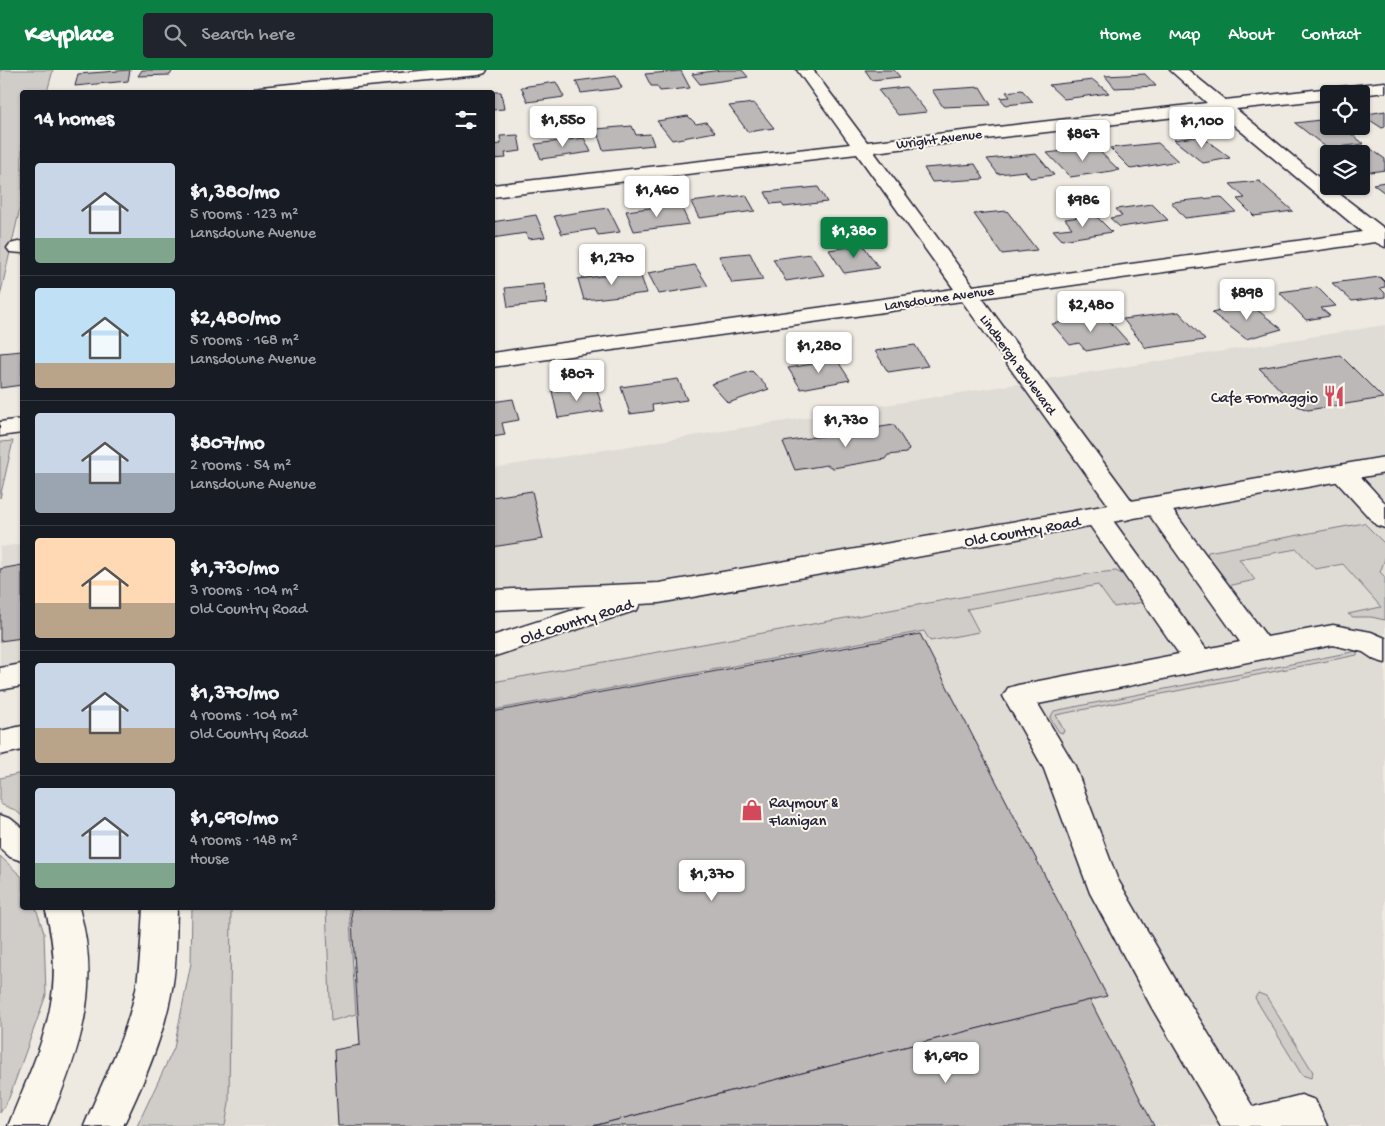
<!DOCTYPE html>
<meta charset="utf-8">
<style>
:root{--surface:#171b24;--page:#20242c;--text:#f1f3f6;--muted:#9ea1a6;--line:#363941;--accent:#0b8043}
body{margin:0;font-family:"Gochi Hand",sans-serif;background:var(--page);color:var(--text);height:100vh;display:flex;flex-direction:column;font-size:19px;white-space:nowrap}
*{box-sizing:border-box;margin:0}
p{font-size:16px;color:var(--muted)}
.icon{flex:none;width:28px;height:28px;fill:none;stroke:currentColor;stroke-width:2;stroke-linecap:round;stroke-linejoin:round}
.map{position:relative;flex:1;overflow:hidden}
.panel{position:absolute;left:20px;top:20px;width:475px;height:820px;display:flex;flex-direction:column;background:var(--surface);border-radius:5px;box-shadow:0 1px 4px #0004}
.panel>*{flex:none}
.tools{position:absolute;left:1320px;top:15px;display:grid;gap:10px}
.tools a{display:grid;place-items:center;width:50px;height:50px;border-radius:5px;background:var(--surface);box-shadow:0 1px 4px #0004;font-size:25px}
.price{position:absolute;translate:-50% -42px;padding:0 11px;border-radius:5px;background:#fff;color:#222;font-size:16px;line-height:32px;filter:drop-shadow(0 1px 2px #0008)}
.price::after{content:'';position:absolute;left:50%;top:30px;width:15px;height:11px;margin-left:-8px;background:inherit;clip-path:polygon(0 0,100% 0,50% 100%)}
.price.on{background:var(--accent);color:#fff}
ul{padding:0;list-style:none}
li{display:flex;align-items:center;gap:15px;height:125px;padding:0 15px}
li+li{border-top:1px solid var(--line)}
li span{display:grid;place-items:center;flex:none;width:140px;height:100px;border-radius:5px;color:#555}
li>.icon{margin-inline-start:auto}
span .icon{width:60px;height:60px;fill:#fffc;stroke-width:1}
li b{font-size:21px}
h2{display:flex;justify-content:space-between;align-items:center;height:60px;padding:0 15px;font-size:21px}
header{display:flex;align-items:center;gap:30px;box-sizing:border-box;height:70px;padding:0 25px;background:var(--accent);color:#fff}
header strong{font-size:24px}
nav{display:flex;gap:28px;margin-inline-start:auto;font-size:18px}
.search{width:350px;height:45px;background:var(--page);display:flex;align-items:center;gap:12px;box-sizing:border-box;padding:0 18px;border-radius:5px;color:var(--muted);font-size:19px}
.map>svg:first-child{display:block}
.built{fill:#dfdbd5}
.green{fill:#d0cdc9;stroke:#797882}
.building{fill:#bcb8b8;stroke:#22223b}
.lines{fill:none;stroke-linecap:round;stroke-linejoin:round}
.minor-casing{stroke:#22223b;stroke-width:3}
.major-casing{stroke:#22223b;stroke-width:3}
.highway-casing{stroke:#22223b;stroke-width:3}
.minor{fill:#fbf7ec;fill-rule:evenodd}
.major{fill:#fbf7ec;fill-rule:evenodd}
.highway{fill:#fbf7ec;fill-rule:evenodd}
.labels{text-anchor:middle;stroke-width:4;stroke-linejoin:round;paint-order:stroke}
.far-street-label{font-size:14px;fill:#22223b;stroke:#fbf7ec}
.poi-label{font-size:16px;fill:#22223b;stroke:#fbf7ec;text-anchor:end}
.street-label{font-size:16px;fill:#22223b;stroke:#fbf7ec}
</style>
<header>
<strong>Keyplace</strong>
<div class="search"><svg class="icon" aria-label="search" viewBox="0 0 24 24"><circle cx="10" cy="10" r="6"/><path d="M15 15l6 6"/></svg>Search here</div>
<nav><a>Home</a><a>Map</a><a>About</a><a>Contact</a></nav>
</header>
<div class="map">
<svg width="1385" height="1056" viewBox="0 0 1385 1056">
<rect width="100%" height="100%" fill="#eeeae2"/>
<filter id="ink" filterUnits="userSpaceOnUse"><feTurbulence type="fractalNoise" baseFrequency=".02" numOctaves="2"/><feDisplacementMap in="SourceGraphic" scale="10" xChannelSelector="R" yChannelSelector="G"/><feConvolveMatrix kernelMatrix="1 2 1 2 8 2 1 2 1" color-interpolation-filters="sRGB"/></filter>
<g filter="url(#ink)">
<g class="built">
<path d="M1385,255V1056H217L221,838H492L493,577L656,524L493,530V398Z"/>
<path d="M22,474V605L0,609V477Z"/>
</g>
<g class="green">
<path d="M0,0H53L47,22H22V129L0,226Z"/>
<path d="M13,371L0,428V372Z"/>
<path d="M1364,453L1385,474V489L1380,502L1385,507V550L1371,547H1353L1348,544L1381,537L1343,494L1315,499L1297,479L1239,489L1255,510L1228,516L1206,490L1208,482Z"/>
<path d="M1116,501L1134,510L1144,532L1114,537L1098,515L967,539L979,562L930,571L924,561L493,640V612L1094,503Z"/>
<path d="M1357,581V585L1056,645L1064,661L1063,663L1059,662L1050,648L1054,641Z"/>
<path d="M22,703V746L15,740L0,734V708Z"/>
<path d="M0,786L22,807V838H36L44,863L46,925L9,1028L0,1043Z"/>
<path d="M192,838H231L229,1033L225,1056H137L174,978L191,893Z"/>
<path d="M326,838H349L356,944L331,951Z"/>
<path d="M1258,923L1266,926L1313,1002L1311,1008L1302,1005L1255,928Z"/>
</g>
<g class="building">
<path d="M130,0L128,11L75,16L78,4Z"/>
<path d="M142,0H173L170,5L138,6Z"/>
<path d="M721,0H742L748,7L700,14L692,4Z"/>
<path d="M865,0H894L900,7L872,10Z"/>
<path d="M681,1L690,18L660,21L657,16H651L645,4Z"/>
<path d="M1145,4L1156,16L1115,18L1105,6Z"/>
<path d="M616,6L622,18L581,23L576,11Z"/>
<path d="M1093,10L1109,23L1064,29L1049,15Z"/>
<path d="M556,12L564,27L528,32L521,17Z"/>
<path d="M906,17L927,42L898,45L878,20Z"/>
<path d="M980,17L991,35L943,37L932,20Z"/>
<path d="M1022,20L1033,32L1006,35L1000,28L1010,27L1006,22Z"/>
<path d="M489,22H501L504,39L492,40V22Z"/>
<path d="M754,33L774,58L748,62L729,36Z"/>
<path d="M1385,41V57L1382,58L1362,45Z"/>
<path d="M688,46L696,54L706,52L715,62L672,70L657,51Z"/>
<path d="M1320,50L1325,54H1329V56H1341L1364,74L1327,78L1295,53Z"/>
<path d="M632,56L636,65L650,64L654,75L603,80L596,59Z"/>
<path d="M518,65L521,81L505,83L506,88L492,89V75L501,74L500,66Z"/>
<path d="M1201,66L1230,88L1203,93L1174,70Z"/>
<path d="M584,68L591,82L541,89L535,74Z"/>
<path d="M1158,73L1178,91L1131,99L1110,78Z"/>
<path d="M1095,77L1119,100L1070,107L1047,83Z"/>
<path d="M1371,79L1385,89V100L1371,102L1361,94V84H1349L1346,82Z"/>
<path d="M1036,84L1054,105L1030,108L1025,101L998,104L987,89Z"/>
<path d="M975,94L984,109L932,112L924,98Z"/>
<path d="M1259,111L1293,141L1254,146L1237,129L1245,128L1230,114Z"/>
<path d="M1385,112V123L1373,114Z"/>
<path d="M818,117L827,132L784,137L781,133L771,134L765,122Z"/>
<path d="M746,125L755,141L699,148L691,132Z"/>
<path d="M1221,127L1236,142L1185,148L1171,132Z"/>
<path d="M680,134L689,154L634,161L626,141Z"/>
<path d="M1152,134L1168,150L1120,157L1110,148L1122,146L1116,139Z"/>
<path d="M608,138L620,162L598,165L595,159L562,164L554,146Z"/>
<path d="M1007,141L1037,180L1002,184L974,144Z"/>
<path d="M536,145L545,167L528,169L526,163L492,168V152Z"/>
<path d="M1095,145L1112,162L1062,170L1053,160L1072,158L1065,149Z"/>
<path d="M863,175L879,198L844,203L829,180Z"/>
<path d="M750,183L763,210L732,213L719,186Z"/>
<path d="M810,184L824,205L786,211L773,189Z"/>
<path d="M695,195L708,216L659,224L648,203Z"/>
<path d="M639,201L647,223L584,230L578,209Z"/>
<path d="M1380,207L1385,212V217L1380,218L1385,223V227L1352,231L1332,213Z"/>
<path d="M544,214L547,233L508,237L505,218Z"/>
<path d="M1317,217L1336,236L1321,238L1330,246L1306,250L1279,222Z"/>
<path d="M1248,233L1282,259L1246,269L1212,243Z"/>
<path d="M1179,242L1205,270L1146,278L1123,249Z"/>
<path d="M1104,245L1129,273L1086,281L1079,273L1070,275L1052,254Z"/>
<path d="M915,275L928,296L888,302L875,281Z"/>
<path d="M22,281V315L0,318V283Z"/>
<path d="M1340,285L1383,328L1308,340L1295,335L1259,298Z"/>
<path d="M837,290L850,310L801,319L788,298Z"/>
<path d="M752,301L769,319L728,333L711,314Z"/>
<path d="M678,309L687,330L652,335L653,341L630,344L621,317Z"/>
<path d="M596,316L603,341L558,348L552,321Z"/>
<path d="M513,329L519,350L502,353L505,365L492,367V332Z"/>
<path d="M894,355L909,379L906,383L888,385L885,389L833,398L827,395L795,400L783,372Z"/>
<path d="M532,421L543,469L492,477V427Z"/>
<path d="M22,495V568L0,571V499Z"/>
<path d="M920,564L1107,926L593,1056H338L334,980L360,975L351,838H492V642Z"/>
<path d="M1090,930L1154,1056H593Z"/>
</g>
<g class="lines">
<g class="minor-casing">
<g id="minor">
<path d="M430,0H487L485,3L479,5L306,22H253L255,18L261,17Z"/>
<path d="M797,0H813L867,72L1207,33L1170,0H1188L1225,30L1385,12V22L1361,25L1329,24V29L1236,39L1329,116L1385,159V177L1375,172L982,228L1135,435L1139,441L1135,447L1126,450L1117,447L962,231L492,297V283L954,219L857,84L492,127V115L850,74ZM1218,42L1362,162L973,216L874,82Z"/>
<path d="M22,171V183L10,182L7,178L10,174Z"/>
<path d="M22,349V363L0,366V352Z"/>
<path d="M1343,395L1352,397L1385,433V458L1376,455L1334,409L1331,403L1334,397Z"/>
<path d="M1156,427L1165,430L1267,567L1333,555L1371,562L1385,568V593L1375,590L1363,582L1333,575L1038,634L1075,696L1117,808L1178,914L1253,1037L1301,1025L1315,1030L1327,1056H1221L1152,938L1090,823L1044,699L1003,626L1008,618L1018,615L1179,584L1084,447L1088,441L1097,438L1106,441L1206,579L1240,572L1143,436L1147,430Z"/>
</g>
</g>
<g class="major-casing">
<g id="major">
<path d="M1385,387V403L659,533L640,534L637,540L492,587V566L586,536L492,540V520L659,513Z"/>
<path d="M22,594V616L0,620V598Z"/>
<path d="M22,656V680L0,685V661Z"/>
</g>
</g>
<g class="highway-casing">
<g id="highway">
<path d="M0,745L11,749L22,758V791L10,787L0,778Z"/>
<path d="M45,838H79C102,918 80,982 47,1056H8C40,977 69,925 45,838Z"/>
<path d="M143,838H177C176,865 177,892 172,919C164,966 144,1012 123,1056H84C103,1010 126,968 136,919C141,892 141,865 143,838Z"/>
</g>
</g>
<use href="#minor" class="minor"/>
<use href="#major" class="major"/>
<use href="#highway" class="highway"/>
</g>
</g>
<defs>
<g id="restaurant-bare" transform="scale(1.725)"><path d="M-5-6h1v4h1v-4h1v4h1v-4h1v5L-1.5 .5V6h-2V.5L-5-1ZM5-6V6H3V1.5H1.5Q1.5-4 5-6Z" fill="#d1495b" stroke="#fbf7ec" stroke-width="2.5" paint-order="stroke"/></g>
<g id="shop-bare" transform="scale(1.725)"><path d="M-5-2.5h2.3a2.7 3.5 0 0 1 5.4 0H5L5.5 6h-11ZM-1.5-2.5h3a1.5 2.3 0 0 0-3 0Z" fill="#d1495b" stroke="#fbf7ec" stroke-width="2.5" paint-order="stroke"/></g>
</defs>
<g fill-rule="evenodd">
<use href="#restaurant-bare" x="1334" y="326"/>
<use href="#shop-bare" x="752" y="740"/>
</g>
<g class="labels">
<g class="far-street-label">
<text transform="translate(939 68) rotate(-7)" y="5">Wright Avenue</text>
<text transform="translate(939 227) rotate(-8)" y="5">Lansdowne Avenue</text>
<text transform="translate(1019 294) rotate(54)" y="5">Lindbergh Boulevard</text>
</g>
<g class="poi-label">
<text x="1318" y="332">Cafe Formaggio</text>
<text x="769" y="737" text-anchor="start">Raymour &amp;<tspan x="769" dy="18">Flanigan</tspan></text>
</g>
<g class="street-label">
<text transform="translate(1022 460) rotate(-10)" y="6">Old Country Road</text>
<text transform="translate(576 550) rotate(-18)" y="6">Old Country Road</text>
</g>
</g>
</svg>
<div class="tools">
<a><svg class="icon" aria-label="locate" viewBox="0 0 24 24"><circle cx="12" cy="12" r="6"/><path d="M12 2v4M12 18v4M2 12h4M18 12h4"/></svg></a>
<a><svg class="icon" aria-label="layers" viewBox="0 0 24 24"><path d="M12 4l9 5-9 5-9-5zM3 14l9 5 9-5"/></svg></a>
</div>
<b class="price" style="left:563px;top:78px">$1,550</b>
<b class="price" style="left:1202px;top:79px">$1,100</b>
<b class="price" style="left:1083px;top:92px">$867</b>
<b class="price" style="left:657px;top:148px">$1,460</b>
<b class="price" style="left:1083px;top:158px">$986</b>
<b class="price on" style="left:854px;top:189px">$1,380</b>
<b class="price" style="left:612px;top:216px">$1,270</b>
<b class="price" style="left:1247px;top:251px">$898</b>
<b class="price" style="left:1091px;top:263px">$2,480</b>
<b class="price" style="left:819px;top:304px">$1,280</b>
<b class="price" style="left:577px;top:332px">$807</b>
<b class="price" style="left:846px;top:378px">$1,730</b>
<b class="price" style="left:712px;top:832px">$1,370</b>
<b class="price" style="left:946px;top:1014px">$1,690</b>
<section class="panel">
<h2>14 homes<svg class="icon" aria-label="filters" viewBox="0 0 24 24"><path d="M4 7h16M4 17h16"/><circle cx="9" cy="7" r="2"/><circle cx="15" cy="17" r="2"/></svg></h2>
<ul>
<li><span style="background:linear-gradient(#c9d6e8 75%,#7fa58c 0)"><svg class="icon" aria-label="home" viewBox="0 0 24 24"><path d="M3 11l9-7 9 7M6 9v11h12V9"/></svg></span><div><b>$1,380/mo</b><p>5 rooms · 123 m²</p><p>Lansdowne Avenue</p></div></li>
<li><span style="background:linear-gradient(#bfe0f5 75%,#b9a48a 0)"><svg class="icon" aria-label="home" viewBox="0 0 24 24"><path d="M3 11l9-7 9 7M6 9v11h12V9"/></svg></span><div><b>$2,480/mo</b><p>5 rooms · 168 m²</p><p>Lansdowne Avenue</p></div></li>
<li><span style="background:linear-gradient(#c9d6e8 60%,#9aa5b1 0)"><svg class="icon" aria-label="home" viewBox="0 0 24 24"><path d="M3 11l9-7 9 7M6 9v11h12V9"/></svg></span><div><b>$807/mo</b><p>2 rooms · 54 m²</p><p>Lansdowne Avenue</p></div></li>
<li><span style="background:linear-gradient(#ffd9b3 65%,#b9a48a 0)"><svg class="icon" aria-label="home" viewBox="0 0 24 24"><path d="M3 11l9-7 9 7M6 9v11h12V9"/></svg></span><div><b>$1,730/mo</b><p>3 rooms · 104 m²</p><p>Old Country Road</p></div></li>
<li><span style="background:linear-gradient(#c9d6e8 65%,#b9a48a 0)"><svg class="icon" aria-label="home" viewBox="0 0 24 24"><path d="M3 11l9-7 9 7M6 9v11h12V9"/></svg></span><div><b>$1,370/mo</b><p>4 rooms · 104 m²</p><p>Old Country Road</p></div></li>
<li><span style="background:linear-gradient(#c9d6e8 75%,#7fa58c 0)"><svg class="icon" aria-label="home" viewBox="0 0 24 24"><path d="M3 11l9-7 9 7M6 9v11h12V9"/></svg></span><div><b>$1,690/mo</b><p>4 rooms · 148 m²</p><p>House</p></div></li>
</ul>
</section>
</div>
